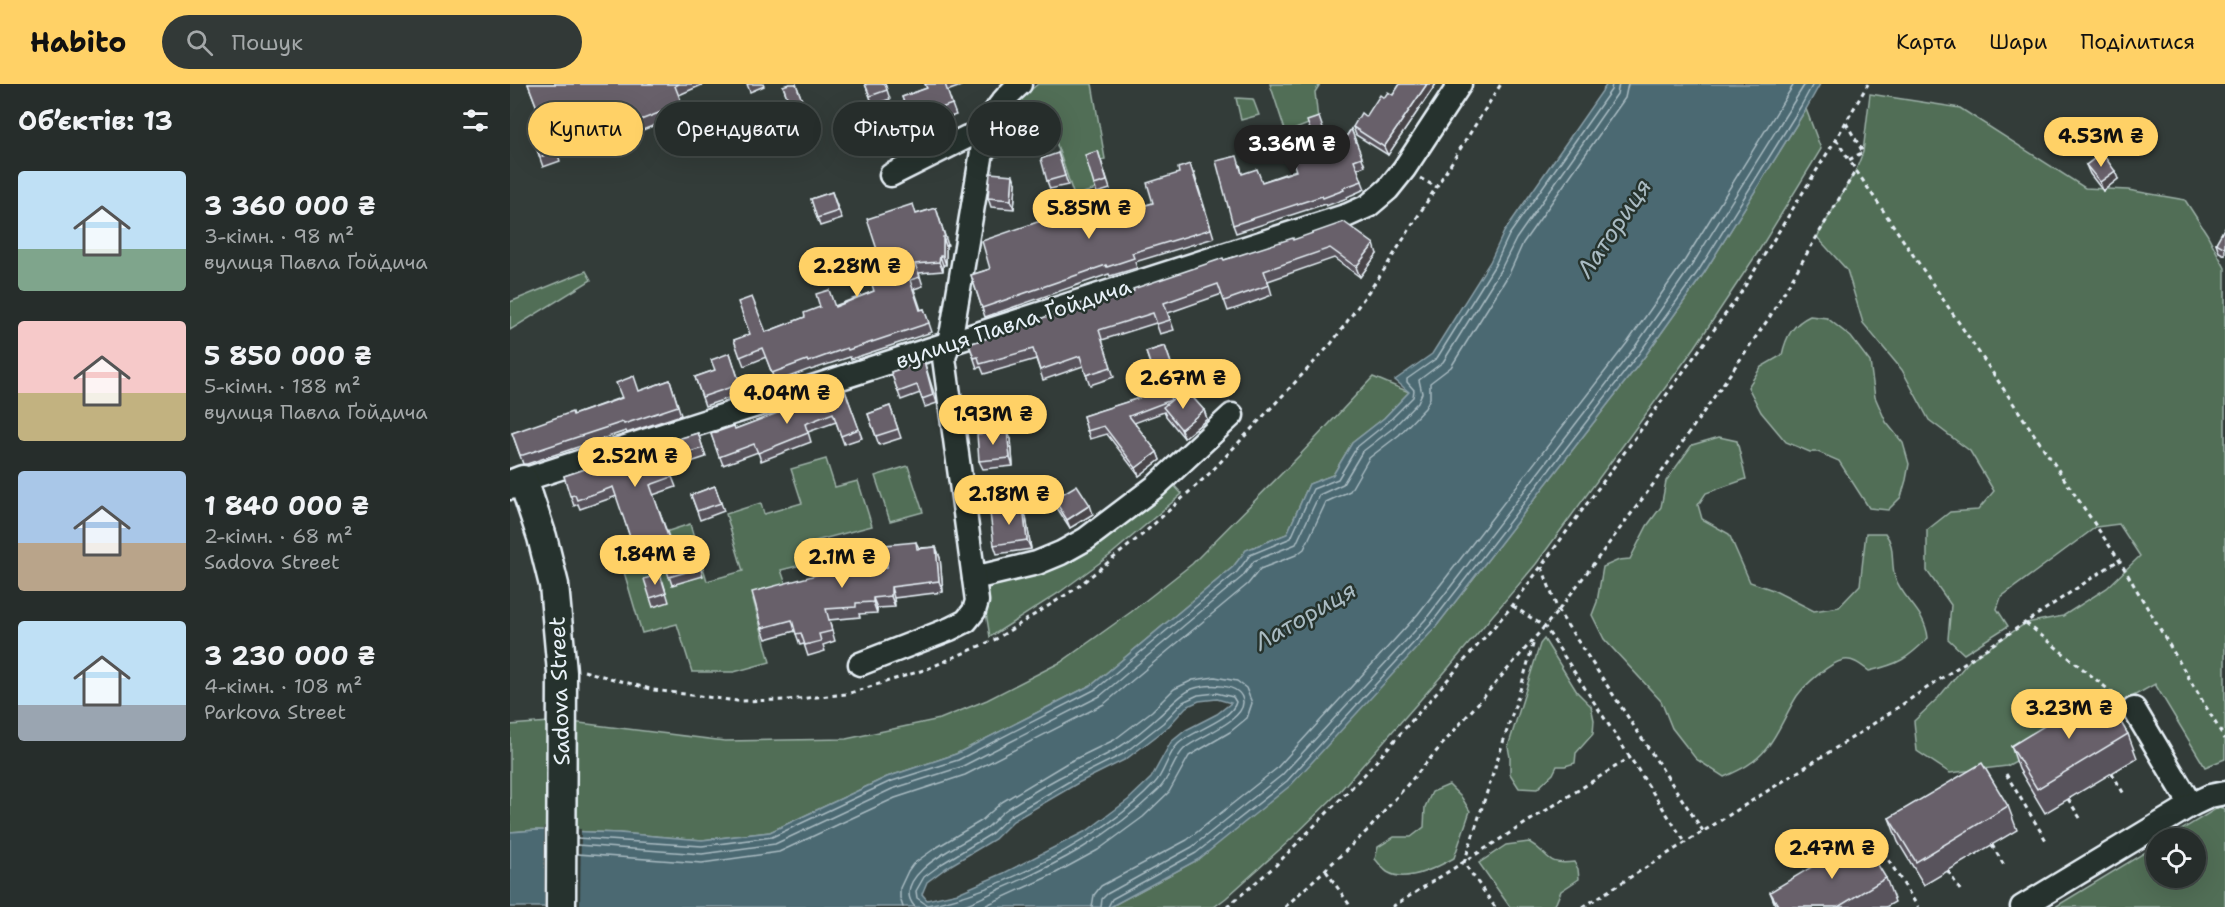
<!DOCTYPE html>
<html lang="uk">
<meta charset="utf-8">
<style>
:root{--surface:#262d2b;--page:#323937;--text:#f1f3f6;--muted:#a4a8a9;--line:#424947;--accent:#ffd166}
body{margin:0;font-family:"Shantell Sans",sans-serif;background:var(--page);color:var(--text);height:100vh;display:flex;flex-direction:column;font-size:22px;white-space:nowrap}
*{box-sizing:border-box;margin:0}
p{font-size:20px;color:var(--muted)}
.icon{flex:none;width:33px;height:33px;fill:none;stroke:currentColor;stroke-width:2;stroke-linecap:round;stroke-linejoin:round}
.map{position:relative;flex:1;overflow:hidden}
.sheet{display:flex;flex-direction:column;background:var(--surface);width:510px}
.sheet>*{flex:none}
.banner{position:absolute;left:18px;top:18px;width:570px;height:54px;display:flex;gap:12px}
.controls{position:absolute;left:1636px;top:744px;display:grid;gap:12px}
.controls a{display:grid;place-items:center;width:60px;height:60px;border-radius:50%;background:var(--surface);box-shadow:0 6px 24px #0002,0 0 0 2px var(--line);font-size:30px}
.price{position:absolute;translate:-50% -51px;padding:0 14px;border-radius:21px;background:var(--accent);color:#111;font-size:20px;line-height:39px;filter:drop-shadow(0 2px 3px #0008)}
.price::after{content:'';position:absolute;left:50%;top:36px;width:18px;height:14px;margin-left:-9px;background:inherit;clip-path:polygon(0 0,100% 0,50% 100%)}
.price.selected{background:#222;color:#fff}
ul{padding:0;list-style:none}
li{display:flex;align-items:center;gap:18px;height:150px;padding:0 18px}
li span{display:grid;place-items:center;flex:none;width:168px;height:120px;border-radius:6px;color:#555}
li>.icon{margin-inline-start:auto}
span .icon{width:72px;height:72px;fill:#fffc;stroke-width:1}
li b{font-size:26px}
h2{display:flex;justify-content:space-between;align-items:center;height:72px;padding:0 18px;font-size:26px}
.chip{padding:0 21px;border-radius:27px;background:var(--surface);box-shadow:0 6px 24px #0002,0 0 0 2px var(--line);font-size:21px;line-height:54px}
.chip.selected{background:var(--accent);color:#111}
header{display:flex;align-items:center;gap:36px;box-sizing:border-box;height:84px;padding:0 30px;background:var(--accent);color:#111}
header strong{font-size:28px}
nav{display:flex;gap:33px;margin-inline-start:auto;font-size:21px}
.search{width:420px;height:54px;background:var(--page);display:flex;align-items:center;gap:15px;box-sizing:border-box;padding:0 21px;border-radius:33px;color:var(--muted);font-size:22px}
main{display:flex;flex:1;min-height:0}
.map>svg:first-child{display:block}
.green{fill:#516e56;stroke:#9cb0a7;stroke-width:1.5}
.water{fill:#4b6972;stroke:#8a9fa8;stroke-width:1.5;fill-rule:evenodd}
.pier{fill:#333c39}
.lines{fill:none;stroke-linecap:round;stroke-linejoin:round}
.shore{stroke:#a9bbc2;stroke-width:1.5}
.minor-casing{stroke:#e8f1f8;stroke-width:27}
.major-casing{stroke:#e8f1f8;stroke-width:33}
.path{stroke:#e8f1f8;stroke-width:3;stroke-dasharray:4.5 4.5;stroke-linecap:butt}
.minor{stroke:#26332d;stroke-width:22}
.major{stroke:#26332d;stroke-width:28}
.wall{fill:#59535b;stroke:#e8f1f8;stroke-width:1.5}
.shaded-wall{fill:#49444a;stroke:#e8f1f8;stroke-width:1.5}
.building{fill:#68616a;stroke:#e8f1f8;stroke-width:1.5}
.labels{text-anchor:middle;stroke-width:5;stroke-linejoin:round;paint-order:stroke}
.street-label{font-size:22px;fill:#e8f1f8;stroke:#26332d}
.water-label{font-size:24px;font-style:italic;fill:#a9bbc2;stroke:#26332d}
</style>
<header>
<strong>Habito</strong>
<div class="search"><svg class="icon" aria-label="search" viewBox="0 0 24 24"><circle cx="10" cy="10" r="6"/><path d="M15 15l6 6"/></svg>Пошук</div>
<nav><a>Карта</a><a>Шари</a><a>Поділитися</a></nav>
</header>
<main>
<section class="sheet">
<h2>Об’єктів: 13<svg class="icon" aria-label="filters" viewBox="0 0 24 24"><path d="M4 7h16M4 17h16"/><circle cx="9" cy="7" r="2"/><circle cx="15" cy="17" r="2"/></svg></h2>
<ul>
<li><span style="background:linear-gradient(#bfe0f5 65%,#7fa58c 0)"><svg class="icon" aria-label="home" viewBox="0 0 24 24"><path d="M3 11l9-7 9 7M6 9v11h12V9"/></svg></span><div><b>3 360 000 ₴</b><p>3-кімн. · 98 m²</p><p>вулиця Павла Ґойдича</p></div></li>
<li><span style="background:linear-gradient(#f6c9c9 60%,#c2b280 0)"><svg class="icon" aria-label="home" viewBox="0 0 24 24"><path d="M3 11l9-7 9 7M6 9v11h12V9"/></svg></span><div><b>5 850 000 ₴</b><p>5-кімн. · 188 m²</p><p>вулиця Павла Ґойдича</p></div></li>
<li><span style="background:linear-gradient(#a9c7e8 60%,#b9a48a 0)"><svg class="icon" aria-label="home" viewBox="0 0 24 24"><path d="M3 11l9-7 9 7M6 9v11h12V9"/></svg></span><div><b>1 840 000 ₴</b><p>2-кімн. · 68 m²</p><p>Sadova Street</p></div></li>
<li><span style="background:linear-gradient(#bfe0f5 70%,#9aa5b1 0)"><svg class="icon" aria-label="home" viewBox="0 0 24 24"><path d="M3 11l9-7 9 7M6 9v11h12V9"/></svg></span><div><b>3 230 000 ₴</b><p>4-кімн. · 108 m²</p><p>Parkova Street</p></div></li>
</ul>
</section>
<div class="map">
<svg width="1715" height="823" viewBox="0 0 1715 823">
<rect width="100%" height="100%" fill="#333c39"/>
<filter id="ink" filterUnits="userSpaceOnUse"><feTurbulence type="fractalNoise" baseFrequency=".0167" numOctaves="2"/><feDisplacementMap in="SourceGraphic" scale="12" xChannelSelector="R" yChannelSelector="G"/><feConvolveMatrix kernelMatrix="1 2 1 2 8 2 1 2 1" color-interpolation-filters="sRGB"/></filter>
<g filter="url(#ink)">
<g class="green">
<path d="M528,0H582L595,75L578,80L586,105L564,112L546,58L484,73C491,32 497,26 528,0Z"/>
<path d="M760,0H810L805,8L808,36L776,49Z"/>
<path d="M1360,10L1450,24L1575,104L1618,106L1675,116L1697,150L1715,184V675L1695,683L1645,600L1497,682L1440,689L1407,667L1404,637L1428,614L1460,576L1516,539L1553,532L1597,504L1630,472L1609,440L1586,443L1491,513L1487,525L1498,542L1454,570L1438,555L1441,521L1417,487V446L1440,428L1468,426L1484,407L1460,367L1419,336L1392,286L1353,239L1337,186L1307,153L1346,86L1353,68Z"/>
<path d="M726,14L743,15L749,31L731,36Z"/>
<path d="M1296,25L1311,65L1248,168L1185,263L1026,480L934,589L829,708L778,758L716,814L704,823H600L689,775L925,544L1135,272L1194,189Z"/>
<path d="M76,187L81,196L0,246V218Z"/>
<path d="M1300,232L1317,234L1341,253L1360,278L1365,313L1376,338L1393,359L1399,380L1396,396L1391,413L1378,426L1359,424L1329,377L1308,368H1300L1276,358L1251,328L1238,303L1251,283L1272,271C1276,252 1283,240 1300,232Z"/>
<path d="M863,293L899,308L874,334L842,359L823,391L799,400L777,450L736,466L723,483L583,600L446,670L377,693L260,748L192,756L109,749L27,746L0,748V641L53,637L215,657L336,655L430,635L477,616L551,578L621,528L682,480L789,372Z"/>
<path d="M1209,353L1227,357L1236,395L1196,409L1188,421L1192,435L1219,450L1240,498L1263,506L1304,527L1329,523L1350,501L1356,449H1375C1386,463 1380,477 1385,493C1392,515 1415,526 1418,554C1397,575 1389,580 1359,587C1352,582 1343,574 1334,576C1320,578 1295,601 1287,612C1276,629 1269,649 1256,665C1245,679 1230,686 1214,693L1186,675L1162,644L1151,617L1094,555L1082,531L1087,518L1093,483L1109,476L1120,475L1137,442L1151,423L1156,397L1182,361Z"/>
<path d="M316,375L325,403L348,397L362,442L305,457L311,476L271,486L278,506L243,515L260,578L224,588H182L167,540L132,549L114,488L149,477L140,453L180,440L197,497L233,487L216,430L251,419L254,430L292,419L281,385Z"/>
<path d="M398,382L413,428L380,437L365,392Z"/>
<path d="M659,396L672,410L599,472L550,508L480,553L471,498L552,474Z"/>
<path d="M1034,555L1067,608L1081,622L1084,636L1083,650L1066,669L1065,679L1055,682H1047L1043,690L1027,705L1009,704L1000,690V673L998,663L1030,560Z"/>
<path d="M939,701L952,714L960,727L944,774C928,783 897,799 879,789C874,787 869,779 865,775L868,763L884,753H901L914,743L915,723L922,708Z"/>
<path d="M1709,723L1715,725V823H1545L1647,761V794H1686V754H1658Z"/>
<path d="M1019,758C1041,770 1034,782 1064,778L1068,785L1069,795L1051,807L1046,819L1040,823H1000L969,779L996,761Z"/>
</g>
<path class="water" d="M1097,0H1310L1296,25L1194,189L1135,272L925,544L781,701L689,775L600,823H0V748L27,746L109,749L192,756L260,748L377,693L446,670L583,600L723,483L736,466L777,450L799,400L823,391L842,359L874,334L899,308L885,296L922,270L980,178L994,148ZM707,615L721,619L707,630L676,646L661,658L641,694L618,716L578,746L494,789L448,809L417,816L412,810L417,798L436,784L485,755L503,737L568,699L616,675L657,644L676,623L689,617Z"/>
<path class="pier" d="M34,743L71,745L70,823H34Z"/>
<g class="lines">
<g class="shore">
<path d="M706,609L723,613L726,618C722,636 681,647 668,660C657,671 655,689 644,700C597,751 486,810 417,821L407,814L406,807L414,793L433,779L481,750L500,732L565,694L613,670L653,639L673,618L688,611Z"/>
<path d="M67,754L192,762L262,753L379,698L448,676L586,605L727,488L740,471L781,454L803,405L828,395L847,363L878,338L903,313L904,306L897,298V295L927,274L985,181L999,151L1101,6L1102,0"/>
<path d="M67,761L192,770L265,760L382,705L451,683L590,612L732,493L744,477L786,460L809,411L833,400L852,368L883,344L908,318L912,309L909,296L933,278L991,185L1006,155L1107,10L1109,0"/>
<path d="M67,770L192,779L269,768L385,714L455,691L594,620L738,500L750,485L786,471L794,465L816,418L840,407L859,374L889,351L915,324L920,314V299L941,283L999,190L1013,159L1115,14L1118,0"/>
<path d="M393,823L390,814V804L398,787L403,780L424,765L471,737L492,718L557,679L604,656L642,627L664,605L683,596L705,593L727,597L736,604L742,619L737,634L720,648L679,672L659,708L633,733L588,766L544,790L472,823"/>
<path d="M405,823C377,792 454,759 474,746C483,740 488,731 497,725C518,711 541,697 564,686C579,679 594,673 608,664C622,655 636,644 648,633C660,623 667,612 682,605C696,600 732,598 733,618C734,637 688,653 675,664C663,675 660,695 648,706C602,751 547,781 488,806C475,812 461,820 446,823"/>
<path d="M582,823L584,811L591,802L677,756L766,685L908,530L1117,259L1175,176L1284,0"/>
<path d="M591,823L592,815L597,810L682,763L772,691L915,536L1124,264L1182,181L1295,0"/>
<path d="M598,823L602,815L686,769L777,697L920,541L1130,268L1189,186L1291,22L1303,0"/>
</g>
<g class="minor-casing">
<g id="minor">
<path d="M381,91L457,53L475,50"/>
<path d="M13,396L838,131L858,122L878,105L894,85L950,0"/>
<path d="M464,494L527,479L551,469L576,455L646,402L722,331"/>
<path d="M350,580L440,545L456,537L464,527L467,517L434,274L442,246L475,50C482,28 493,15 510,0"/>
<path d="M1624,625L1681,721"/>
<path d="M1512,823L1681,721L1700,712L1715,709"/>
</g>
</g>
<g class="major-casing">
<path id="major" d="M0,401L13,396L32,453L44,501L52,588L51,823"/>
</g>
<g class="path">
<path d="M1336,39L1353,68L1339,76L1609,476L1715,655"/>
<path d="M1326,55L1339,76"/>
<path d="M910,94L926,103"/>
<path d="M1032,483L1048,527L1193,747"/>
<path d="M1003,522L1035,543L1175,758"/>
<path d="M1516,539L1610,615"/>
<path d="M74,587L144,606L227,617L278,616L337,610L417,585L486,555L565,505L633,450L701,388L821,260L874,186L991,0"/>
<path d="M1602,689L1615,712"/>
<path d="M1496,690L1537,758"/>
<path d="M1558,715L1572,737"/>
<path d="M1369,761L1408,823"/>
<path d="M1482,761L1495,783"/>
<path d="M816,787L841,823"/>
<path d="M1438,787L1452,809"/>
<path d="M717,823L765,782L855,690L1003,521L1230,210L1326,55L1358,0"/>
<path d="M775,823L859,745L1048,527L1142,402L1259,234L1346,86"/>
<path d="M882,823L1121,673"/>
<path d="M985,823L954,779L1011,603L1024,557"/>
<path d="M1073,823L1348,650L1609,476"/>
</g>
<use href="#minor" class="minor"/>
<use href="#major" class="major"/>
</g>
<g class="wall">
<path d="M18,0H194L169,11L175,29L78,68L71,51L45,61L50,77L33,83L22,51L36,47Z"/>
<path d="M237,0H253L254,2L240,8Z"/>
<path d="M286,0L299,36L287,41L273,2Z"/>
<path d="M355,0H375L380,15L363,21Z"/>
<path d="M415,0H451V2L437,7L446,31L427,37L432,51L410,61L392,13L417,4Z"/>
<path d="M890,0H926L878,71L846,51L843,43L856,33L874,14L883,11Z"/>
<path d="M841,45L855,82L847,85L855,105L837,113V114L816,122L815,120L726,149L723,141L730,80L732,90L752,98L823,73Z"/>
<path d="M588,67L600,105L587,109L584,101Z"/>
<path d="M548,69L558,101L540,105L537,97Z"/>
<path d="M1576,81L1608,95L1593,107L1580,90Z"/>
<path d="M684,89L704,154L625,178L627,184L600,192L599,190L475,233L461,191L480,185L546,136L568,137L609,129L643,119Z"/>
<path d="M506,99L504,125L481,123L478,114Z"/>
<path d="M322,108L332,135L310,142L301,115Z"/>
<path d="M426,124L438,161L436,162V181H433V187L409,189L413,202L404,205L411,226L414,225L422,248L341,275L340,273L301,286L300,285L265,298L256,273L234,282L224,256L256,248L364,207L374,187L406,130Z"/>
<path d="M1715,143V171L1709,168L1706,159Z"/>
<path d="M783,156L867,170L850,193L824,174L758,197L762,211L730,223L718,227L712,210L658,229L664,246L650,250L646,239L592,256L604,293L580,301L573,282L533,296L526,275L474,290L471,283L467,284L459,260L580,220L624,207L714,176Z"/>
<path d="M655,262L665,291L646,297L636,268Z"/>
<path d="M220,269L233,309L195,322L185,293L205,286Z"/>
<path d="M414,277L427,319L415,323L410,309L391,316L381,288Z"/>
<path d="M160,296L171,331L117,349L116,347L17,380H13L2,349L63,331Z"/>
<path d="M334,304L352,354L334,360L326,338L298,348L301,358L251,377L248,368L213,381L201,350L225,345Z"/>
<path d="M649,308L661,316L671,314L694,326L697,335L674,354L656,332L654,328L624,339L647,368L650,376L629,392L597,350L580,355L573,332Z"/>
<path d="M380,322L391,354L369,361L358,330Z"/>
<path d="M188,349L196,373L159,385L166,403L143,411L162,461L181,455L193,492L162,501L152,471L118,481L111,459L121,456L107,412L70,425L68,420L64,422L54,392Z"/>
<path d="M501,355L503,382L473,385L469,377Z"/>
<path d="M205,402L214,427L190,436L181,411Z"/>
<path d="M544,415L583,430L560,444L547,424Z"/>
<path d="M516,433L521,465L487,470L484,461Z"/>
<path d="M406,458L409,464L426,463L430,474L433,508L384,514L385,523L367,524V529L349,530L350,533L319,536L325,557L313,561L315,567L298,572L294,560L290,561L285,547L256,555L252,544L327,474L330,482H333L335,486L361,485L377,483Z"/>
<path d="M153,498L159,518L143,523L140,514Z"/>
<path d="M1618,650L1627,674L1535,729L1509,685L1501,662Z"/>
<path d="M1498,722L1507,746L1414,801L1388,758L1379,734Z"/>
<path d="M1376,794L1385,818L1376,823H1269Z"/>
<path d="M1260,808L1269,823H1266Z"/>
</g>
<g class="shaded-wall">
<path d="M917,0H926L878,71L874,63Z"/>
<path d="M1605,87L1608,95L1593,107L1590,98Z"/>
<path d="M503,91L506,99L504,125L501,116Z"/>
<path d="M433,153L436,162V181L433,172Z"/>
<path d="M864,160L867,170L850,193L846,183Z"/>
<path d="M430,172L433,181V187L429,178Z"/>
<path d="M694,326L697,335L674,354L671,345Z"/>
<path d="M497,347L501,355L503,382L500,374Z"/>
<path d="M647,368L650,376L629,392L626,384Z"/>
<path d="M580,421L583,430L560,444L557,436Z"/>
<path d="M513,424L516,433L521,465L517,456Z"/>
<path d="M426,463L430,474L433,508L429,497Z"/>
<path d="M381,503L384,514L385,523L381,512Z"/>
<path d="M363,514L367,524V529L363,518Z"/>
</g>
<g class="building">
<path d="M18,0H169L165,2L172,20L74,58L68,41L41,51L47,67L30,73L22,51L36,47Z"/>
<path d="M279,0H286L296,27L284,32L273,2Z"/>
<path d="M355,0H375L377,6L360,12Z"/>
<path d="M415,0H435L442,20L423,27L428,40L406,51L392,13L417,4Z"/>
<path d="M890,0H917L874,63L843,43L851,29L856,33L870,11L874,14L878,8L883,11Z"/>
<path d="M809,33L823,74L841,45L852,73L844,76L852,97L833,104L834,106L813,114L812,112L723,141L706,77L727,72L732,90L747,85L752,98L786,87L776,56L801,48L797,37Z"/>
<path d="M588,67L597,97L584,101L575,71Z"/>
<path d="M548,69L555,92L537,97L531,75Z"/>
<path d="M1592,69L1605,87L1590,98L1576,81Z"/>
<path d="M680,80L701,145L622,169L624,174L597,183L596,181L472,224L461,191L480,185L472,157L545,132L546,136L565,129L568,137L608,124L609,129L643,119L637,99L669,89L668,84Z"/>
<path d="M480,89L503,91L501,116L478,114Z"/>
<path d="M322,108L328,127L307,134L301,115Z"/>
<path d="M403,120L406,130L426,124L435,153H433V172H430L429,178L405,180L410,193L400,196L410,226L414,225L419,239L338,266L337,264L298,278L297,276L262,289L252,264L230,273L224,256L240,250L228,218L242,213L256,248L295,233L294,229L310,223L306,210L319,206L325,223L364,207L359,191L374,187L357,135Z"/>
<path d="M834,138L864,160L846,183L820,164L754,187L759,201L714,217L708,200L654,219L660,236L647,240L643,229L589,246L601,283L576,291L570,272L530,286L523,265L470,280L468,273L464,274L459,260L500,247L555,225L579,217L580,220L624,207L623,205L708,176L713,174L714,176L783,154V156Z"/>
<path d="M1715,143V164L1706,159Z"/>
<path d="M655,262L662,282L643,288L636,268Z"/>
<path d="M220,269L230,300L192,313L185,293L205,286L201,276Z"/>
<path d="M414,277L423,311L412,315L407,301L388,308L381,288Z"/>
<path d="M124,292L129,307L160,296L168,322L114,340L113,338L13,371H10L2,349L62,328L63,331L112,314L106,299Z"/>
<path d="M334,304L349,345L331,352L323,329L295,340L298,349L248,369L244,360L209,373L201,350L224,342L225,345Z"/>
<path d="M648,305L649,308L658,305L661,316L619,332L647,368L626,384L594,342L577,347L573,332L629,314L628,312Z"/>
<path d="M678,308L694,326L671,345L653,323L668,311L671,314Z"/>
<path d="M380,322L388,345L366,352L358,330Z"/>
<path d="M497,347L500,374L469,377L467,350Z"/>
<path d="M188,349L193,364L156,375L162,393L140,401L160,458L115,472L111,459L121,456L103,403L67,416L65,411L60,412L54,392L90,380L89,378Z"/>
<path d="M567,401L580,421L557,436L544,415Z"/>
<path d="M205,402L211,419L187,427L181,411Z"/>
<path d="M513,424L517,456L484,461L480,429Z"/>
<path d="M181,455L190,484L159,493L150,465Z"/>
<path d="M406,458L407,465L426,463L429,497L381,503V512L363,514V518L346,519V523L316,525L322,547L309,550L311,557L295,561L291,549L286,550L282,536L252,544L242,508L310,490L309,475L327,474V482H333L334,486L361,485L377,483L375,461Z"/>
<path d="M150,490L156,509L140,514L134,495Z"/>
<path d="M1592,607L1618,650L1527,705L1501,662Z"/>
<path d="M1472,679L1498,722L1406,778L1379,734Z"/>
<path d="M1351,753L1376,794L1328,823H1269L1260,808Z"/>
</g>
</g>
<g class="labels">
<g class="street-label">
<text transform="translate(503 239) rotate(-18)" y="8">вулиця Павла Ґойдича</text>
<text transform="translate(49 607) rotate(-92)" y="8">Sadova Street</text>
</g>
<g class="water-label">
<text transform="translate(1104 144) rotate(-56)" y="8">Латориця</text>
<text transform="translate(795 532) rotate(-30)" y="8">Латориця</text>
</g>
</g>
</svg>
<div class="controls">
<a><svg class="icon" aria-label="locate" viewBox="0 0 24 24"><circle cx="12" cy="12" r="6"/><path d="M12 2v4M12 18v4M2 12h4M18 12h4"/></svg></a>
</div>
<b class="price" style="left:1591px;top:84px">4.53M ₴</b>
<b class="price selected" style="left:782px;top:92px">3.36M ₴</b>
<b class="price" style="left:579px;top:156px">5.85M ₴</b>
<b class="price" style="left:347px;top:214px">2.28M ₴</b>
<b class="price" style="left:673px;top:326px">2.67M ₴</b>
<b class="price" style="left:277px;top:341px">4.04M ₴</b>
<b class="price" style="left:483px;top:362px">1.93M ₴</b>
<b class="price" style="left:125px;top:404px">2.52M ₴</b>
<b class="price" style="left:499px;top:442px">2.18M ₴</b>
<b class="price" style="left:145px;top:502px">1.84M ₴</b>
<b class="price" style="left:332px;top:505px">2.1M ₴</b>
<b class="price" style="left:1559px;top:656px">3.23M ₴</b>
<b class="price" style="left:1322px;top:796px">2.47M ₴</b>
<div class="banner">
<a class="chip selected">Купити</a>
<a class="chip">Орендувати</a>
<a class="chip">Фільтри</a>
<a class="chip">Нове</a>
</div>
</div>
</main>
